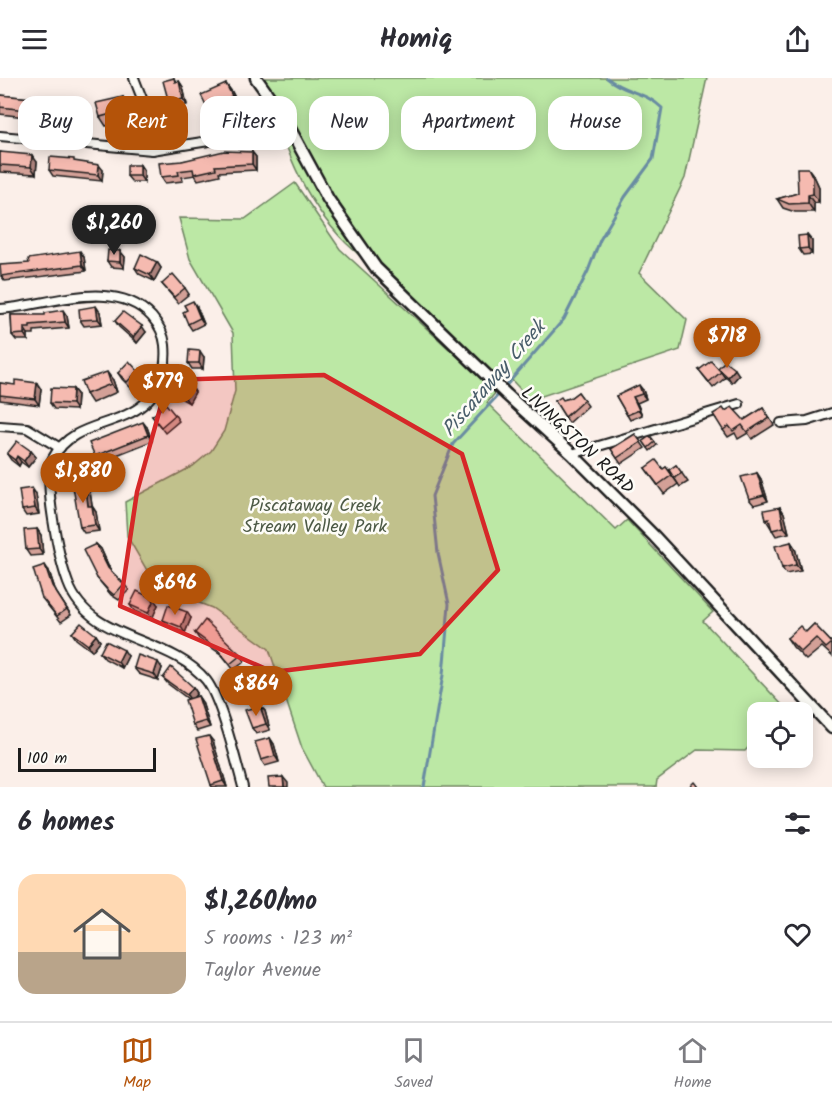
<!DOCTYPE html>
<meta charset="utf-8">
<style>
:root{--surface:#fff;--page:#f2f2f3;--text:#2b2b33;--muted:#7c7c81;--line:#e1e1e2;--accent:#b45309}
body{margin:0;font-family:Kalam,sans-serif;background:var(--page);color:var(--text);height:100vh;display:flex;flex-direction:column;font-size:22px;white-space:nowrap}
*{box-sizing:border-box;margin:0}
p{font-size:20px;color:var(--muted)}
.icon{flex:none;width:33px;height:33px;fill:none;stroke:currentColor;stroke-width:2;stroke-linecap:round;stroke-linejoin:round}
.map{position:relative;height:709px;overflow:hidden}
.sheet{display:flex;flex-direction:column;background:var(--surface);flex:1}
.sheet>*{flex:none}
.hud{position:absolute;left:18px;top:18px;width:796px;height:54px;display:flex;gap:12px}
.buttons{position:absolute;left:747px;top:624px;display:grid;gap:12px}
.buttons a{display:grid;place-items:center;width:66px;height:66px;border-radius:12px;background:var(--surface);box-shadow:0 3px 15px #0003;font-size:30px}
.scale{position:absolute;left:18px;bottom:15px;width:138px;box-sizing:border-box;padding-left:6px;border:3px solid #1c1c1c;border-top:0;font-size:16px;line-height:21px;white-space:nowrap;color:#1c1c1c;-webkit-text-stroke:4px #fdfcf7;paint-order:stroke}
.price{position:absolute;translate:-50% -51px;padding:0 14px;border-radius:21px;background:var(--accent);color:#fff;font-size:20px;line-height:39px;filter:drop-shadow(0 2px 3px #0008)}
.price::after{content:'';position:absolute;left:50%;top:36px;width:18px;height:14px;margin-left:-9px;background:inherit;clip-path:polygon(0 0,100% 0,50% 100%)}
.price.active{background:#222;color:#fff}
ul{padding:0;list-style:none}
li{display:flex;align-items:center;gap:18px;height:150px;padding:0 18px}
li span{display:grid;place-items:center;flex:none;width:168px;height:120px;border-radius:18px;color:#555}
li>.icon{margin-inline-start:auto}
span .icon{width:72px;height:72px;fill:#fffc;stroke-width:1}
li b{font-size:26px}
h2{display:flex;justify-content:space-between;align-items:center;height:72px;padding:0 18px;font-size:26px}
.pill{padding:0 21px;border-radius:18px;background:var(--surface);box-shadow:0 3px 15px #0003;font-size:21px;line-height:54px}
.pill.active{background:var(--accent);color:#fff}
header{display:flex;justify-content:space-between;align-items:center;height:78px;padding:0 18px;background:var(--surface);font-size:27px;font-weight:700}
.tabs{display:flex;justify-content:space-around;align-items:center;height:84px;border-top:2px solid var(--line);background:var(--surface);font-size:16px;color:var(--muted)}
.tabs a{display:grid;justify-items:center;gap:3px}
.tabs .active{color:var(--accent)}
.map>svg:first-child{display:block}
.green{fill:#bce8a5;stroke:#6c8260;stroke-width:1.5}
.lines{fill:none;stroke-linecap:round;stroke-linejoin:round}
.stream{stroke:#698ca2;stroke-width:3}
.minor-casing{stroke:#1c1c1c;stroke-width:12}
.secondary-casing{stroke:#1c1c1c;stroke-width:15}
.minor{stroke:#fdfcf7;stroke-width:8}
.secondary{stroke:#fdfcf7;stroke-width:10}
.wall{fill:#d3a097;stroke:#1c1c1c;stroke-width:1.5}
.shaded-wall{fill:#ac827b;stroke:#1c1c1c;stroke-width:1.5}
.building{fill:#f5bab0;stroke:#1c1c1c;stroke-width:1.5}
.marked{fill:#d62828;fill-opacity:0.2;stroke:#d62828;stroke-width:4.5;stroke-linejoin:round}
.labels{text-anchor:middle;stroke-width:5;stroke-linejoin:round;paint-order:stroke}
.street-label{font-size:18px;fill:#1c1c1c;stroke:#fdfcf7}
.park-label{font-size:18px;fill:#4c5945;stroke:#fdfcf7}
.water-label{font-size:20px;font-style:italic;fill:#495d6a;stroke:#fdfcf7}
</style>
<header><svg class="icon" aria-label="menu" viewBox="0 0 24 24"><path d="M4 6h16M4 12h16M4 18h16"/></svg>Homiq<svg class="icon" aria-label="share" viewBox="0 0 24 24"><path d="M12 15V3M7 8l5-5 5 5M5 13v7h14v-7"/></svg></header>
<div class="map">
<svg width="832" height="709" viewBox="0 0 832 709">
<rect width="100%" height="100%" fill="#fbefe9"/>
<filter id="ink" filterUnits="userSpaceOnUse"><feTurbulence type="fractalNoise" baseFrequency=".0167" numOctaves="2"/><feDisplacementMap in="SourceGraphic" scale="12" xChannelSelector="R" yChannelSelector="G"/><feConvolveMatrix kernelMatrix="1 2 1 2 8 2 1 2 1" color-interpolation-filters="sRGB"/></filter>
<g filter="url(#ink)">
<g class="green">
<path d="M264,0H707L685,100L639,195L687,242L680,272L530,322L508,298L497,303L346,165C299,118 283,62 264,0Z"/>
<path d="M295,105L340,171L496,314L487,325L616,452L627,442L713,534L703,543L786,631L783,634H758L757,660L745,673L697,672L657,702L656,709H323L302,670L269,571L212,530L156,508L127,458L125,424L193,388L211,373L224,353L235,313L233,255L190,181L179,140L245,141Z"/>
</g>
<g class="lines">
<g class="stream">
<path d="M504,310L564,241L588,193L600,162L625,119L653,81L662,30C645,13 626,16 607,0"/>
<path d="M424,709L443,597L449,526L438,475L432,418L453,366L500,315"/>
</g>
<g class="minor-casing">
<g id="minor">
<path d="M134,0L143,23L152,72"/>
<path d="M0,58L152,72L215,62L283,38"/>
<path d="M0,231C47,228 115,198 152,239C159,247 164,257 165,267C167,289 161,310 145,325C117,350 72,343 53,380C42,401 59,481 68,505C90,565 169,557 206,602C221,621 236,683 243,709"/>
<path d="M781,345L807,343L832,335"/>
<path d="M0,348L27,350L60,370"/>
<path d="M572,376L739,326"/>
</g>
</g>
<g class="secondary-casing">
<path id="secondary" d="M256,0L283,38L328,121L376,190L507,317L572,376L654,458L832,650"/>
</g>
<use href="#minor" class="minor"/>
<use href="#secondary" class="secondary"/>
</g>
<g class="wall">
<path d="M174,0L176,4L179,3L183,9L187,27L173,30L169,25Z"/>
<path d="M226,6L232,14L238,26L214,39L208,31Z"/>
<path d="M0,17L82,25L88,33L86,46L0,36Z"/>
<path d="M123,19L129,28L132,40L106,48L100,39Z"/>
<path d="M0,74L37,84L36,96L0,94Z"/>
<path d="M252,74L256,79V92L219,94L220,97L198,102L195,97L182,99L183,103L165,105L161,99L182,83Z"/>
<path d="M76,84L103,92L102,103L53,98L49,92Z"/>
<path d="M140,87L144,93V104H132L127,98Z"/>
<path d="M814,98L819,109V124L814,125V134H795L783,130L777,121L798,115Z"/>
<path d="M807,157L812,163V176L803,177L799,171Z"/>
<path d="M120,173L125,179L124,190L111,189L107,183Z"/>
<path d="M84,179L86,193L5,203L1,198L29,185Z"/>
<path d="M157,184L161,190L154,203L139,196L135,190Z"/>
<path d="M162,206L185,210L189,216L178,225Z"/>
<path d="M197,229L204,246L192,252L188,246Z"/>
<path d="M100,234L102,246L84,248L80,242Z"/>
<path d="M11,237L67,238L69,250L34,253V256H28V262H16L12,257Z"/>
<path d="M115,243L146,254L137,265L119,249Z"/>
<path d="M204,279L203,291H192L188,285Z"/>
<path d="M718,290L739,297L732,305L722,296Z"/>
<path d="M699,292L721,294L725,300L713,310Z"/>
<path d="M138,293L142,299L131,310L122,301L118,295Z"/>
<path d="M113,302L117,314L92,325L86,316Z"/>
<path d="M0,305L41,311L39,327L0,322Z"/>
<path d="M191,308L195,314L189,325L180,320L176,314Z"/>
<path d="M73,311L77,316L76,332L54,331L50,325Z"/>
<path d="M643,312L646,321L637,325L642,337L630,342L616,318Z"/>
<path d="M578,314L588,328L569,345L555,323L563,322L570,320Z"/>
<path d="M763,330L774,347L752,361L748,355L738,361L735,355L728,359L723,352L725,333L744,342Z"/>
<path d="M175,337L179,343L165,355L152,338Z"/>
<path d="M147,349L152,363L99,384L95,378Z"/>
<path d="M635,356L645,370L621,386L611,371Z"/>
<path d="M650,358L657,367L650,373L643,363Z"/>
<path d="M31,373L36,379L28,389L21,384L19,388L11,382L7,376Z"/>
<path d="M676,387L688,404L680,409L669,392Z"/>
<path d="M666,389L678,406L664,416L645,390L663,391Z"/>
<path d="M757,395L761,401L768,423L754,427L749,421Z"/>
<path d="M89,407L92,428L96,434L99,453L84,455L80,449Z"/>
<path d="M36,416L39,436L26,438L22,432Z"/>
<path d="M780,429L784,435L789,455L776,458L766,442Z"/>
<path d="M37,451L41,457L43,477L30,478L26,472Z"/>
<path d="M791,464L795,470L801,493L786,496L782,490Z"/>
<path d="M96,466L101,471L111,493L124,506L129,512L119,522L111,517L97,500Z"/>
<path d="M49,493L56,514L71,537L61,544L42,520Z"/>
<path d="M130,527H158L152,541L134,533Z"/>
<path d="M191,540L185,555L167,548L163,542Z"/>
<path d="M814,546L832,565V578L822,569L806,582L793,569L787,560L806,554Z"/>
<path d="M72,555L96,557L100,563L92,573L76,561Z"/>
<path d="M195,555L241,577L245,583L234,592L222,577L199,561Z"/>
<path d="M100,575L128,578L122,590L105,581Z"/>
<path d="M134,590H162L158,602L139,596Z"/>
<path d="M163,600L193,609L197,615L194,619L198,618L202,624L210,649L197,653L193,647L188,621L168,606Z"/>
<path d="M255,601L262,619L248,624L244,618Z"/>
<path d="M260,628L265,633L270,652L256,656L252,650Z"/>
<path d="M270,660L274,666L279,684L265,688L261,682Z"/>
<path d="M213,663L227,709H212L211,707Z"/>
</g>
<g class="shaded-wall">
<path d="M179,3L183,9L187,27L183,21Z"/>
<path d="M226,6L232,14L238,26L232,18Z"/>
<path d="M123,19L129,28L132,40L126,32Z"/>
<path d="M82,25L88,33L86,46L81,38Z"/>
<path d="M252,74L256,79V92L252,86Z"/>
<path d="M32,77L37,84L36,96L31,89Z"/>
<path d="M99,87L103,92L102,103L98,97Z"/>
<path d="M140,87L144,93V104L140,98Z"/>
<path d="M808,90L814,98L819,109V124L813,116Z"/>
<path d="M808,117L814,125V134L808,125Z"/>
<path d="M807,157L812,163V176L808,170Z"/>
<path d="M80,173L84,179L86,193L82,187Z"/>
<path d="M120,173L125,179L124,190L120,184Z"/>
<path d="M157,184L161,190L154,203L150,197Z"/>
<path d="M193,223L197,229L204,246L200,240Z"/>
<path d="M96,228L100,234L102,246L98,241Z"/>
<path d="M63,232L67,238L69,250L65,244Z"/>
<path d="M142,248L146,254L137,265L133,259Z"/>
<path d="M24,250L28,256V262L24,256Z"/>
<path d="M200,273L204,279L203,291L199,285Z"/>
<path d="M735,291L739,297L732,305L728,299Z"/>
<path d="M107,294L113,302L117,314L111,306Z"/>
<path d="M37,305L41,311L39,327L35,321Z"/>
<path d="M639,307L643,312L646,321L642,316Z"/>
<path d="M191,308L195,314L189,325L185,320Z"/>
<path d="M73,311L77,316L76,332L72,326Z"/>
<path d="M633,319L637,325L642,337L639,332Z"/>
<path d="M143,344L147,349L152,363L148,357Z"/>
<path d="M31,373L36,379L28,389L24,383Z"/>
<path d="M17,378L21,384L19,388L15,382Z"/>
<path d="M757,395L761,401L768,423L764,417Z"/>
<path d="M85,401L89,407L93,434L88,428Z"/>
<path d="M32,410L36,416L39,436L35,430Z"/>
<path d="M92,428L96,434L99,453L95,447Z"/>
<path d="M780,429L784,435L789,455L784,449Z"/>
<path d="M37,451L41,457L43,477L39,471Z"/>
<path d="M791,464L795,470L801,493L796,487Z"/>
<path d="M96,466L101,471L112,496L108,490Z"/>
<path d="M45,487L49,493L56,514L71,537L52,508Z"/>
<path d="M154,521L158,527L152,541L148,535Z"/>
<path d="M187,534L191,540L185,555L181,549Z"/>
<path d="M96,557L100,563L92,573L88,567Z"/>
<path d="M124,572L128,578L122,590L118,584Z"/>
<path d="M158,584L162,590L158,602L154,596Z"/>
<path d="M251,595L255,601L262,619L258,613Z"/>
<path d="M193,609L197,615L191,623L187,617Z"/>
<path d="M198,618L202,624L210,649L206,643Z"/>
<path d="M260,628L265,633L270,652L266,646Z"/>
<path d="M209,658L213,663L227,709L223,703Z"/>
<path d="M270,660L274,666L279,684L275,678Z"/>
<path d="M283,699L288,705V709H284Z"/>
</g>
<g class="building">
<path d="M174,0L175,4L179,3L183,21L169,25L163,3Z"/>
<path d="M226,6L232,18L208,31L201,17Z"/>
<path d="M0,17L82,25L81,38L0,29Z"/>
<path d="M123,19L126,32L100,39L96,25Z"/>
<path d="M224,73L252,74V86L215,88L216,91L194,96L193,91L178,93L179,97L161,99L159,85L182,83Z"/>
<path d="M0,74L32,77L31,89L0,87Z"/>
<path d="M50,79L74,81V83L99,87L98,97L49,92Z"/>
<rect x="127" y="87" width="13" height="11"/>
<path d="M797,90H808L813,100V116L808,117V125L789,126L777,121L798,115Z"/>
<path d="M807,157L808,170L799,171L798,158Z"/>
<path d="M108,172L120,173V184L107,183Z"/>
<path d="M80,173L82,187L1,198L0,187L29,185L28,181Z"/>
<path d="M141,176L157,184L150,197L135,190Z"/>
<path d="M173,196L185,210L174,219L162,206Z"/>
<path d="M193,223L200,240L188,246L183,234L187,232L184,227Z"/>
<path d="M96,228L98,241L80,242L79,231Z"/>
<path d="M63,232L65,244L30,247V250H24V256L12,257L11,237H45V235Z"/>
<path d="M123,234L142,248L133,259L115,243Z"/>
<path d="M189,272L200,273L199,285H188Z"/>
<path d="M129,283L138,293L127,304L118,295Z"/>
<path d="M711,283L721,294L709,304L699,292Z"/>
<path d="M725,283L735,291L728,299L718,290Z"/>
<path d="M107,294L111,306L86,316L81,303Z"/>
<path d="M15,302L37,305L35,321L0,317V305L15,307Z"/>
<path d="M182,304L191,308L185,320L176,314Z"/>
<path d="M639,307L642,316L633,319L639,332L627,337L616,318Z"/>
<path d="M51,310L73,311L72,326L50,325Z"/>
<path d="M578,314L584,322L565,339L555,323L561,319L563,322L570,320Z"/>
<path d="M166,326L175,337L161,349L152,338Z"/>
<path d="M732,329L744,342L763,330L769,340L747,354L742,347L733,353L729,348L723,352L713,336L723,330L725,333Z"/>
<path d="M143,344L148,357L95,378L89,365Z"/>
<path d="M635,356L641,364L617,380L611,371Z"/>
<path d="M650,358L655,364L648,370L643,363Z"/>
<path d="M17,363L31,373L24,383L17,378L15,382L7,376Z"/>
<path d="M656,382L663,391L666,389L672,397L658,407L645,390Z"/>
<path d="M676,387L682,395L674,400L669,392Z"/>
<path d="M757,395L764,417L749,421L741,399Z"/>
<path d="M85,401L88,428H92L95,447L80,449L72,403Z"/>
<path d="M32,410L35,430L22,432L19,412Z"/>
<path d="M780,429L784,449L772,452L769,441L766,442L764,432Z"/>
<path d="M37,451L39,471L26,472L24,452Z"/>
<path d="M791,464L796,487L782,490L775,468Z"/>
<path d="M96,466L108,490L124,506L114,517L107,511L97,500L83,472Z"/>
<path d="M45,487L52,508L67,531L57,538L42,520L33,491Z"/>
<path d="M137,513L154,521L148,535L130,527Z"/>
<path d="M168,527L187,534L181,549L163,542Z"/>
<path d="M205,542L241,577L230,586L218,572L195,555Z"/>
<path d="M81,545L96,557L88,567L72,555Z"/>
<path d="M814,546L832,565L826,570L816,560L801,574L787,560L800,548L806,554Z"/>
<path d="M106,563L124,572L118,584L100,575Z"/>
<path d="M138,577L158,584L154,596L134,590Z"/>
<path d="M171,589L193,609L187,617L163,600Z"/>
<path d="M251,595L258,613L244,618L236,601Z"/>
<path d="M198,618L206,643L193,647L185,622Z"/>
<path d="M260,628L266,646L252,650L245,632Z"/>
<path d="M209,658L223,703L211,707L196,661Z"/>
<path d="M270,660L275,678L261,682L255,664Z"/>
<path d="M283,699L284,709H269L268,700Z"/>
<path d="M694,704L698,709H689Z"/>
</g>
</g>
<path class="marked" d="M324,297L462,376L498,492L420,576L273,594L120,528L137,414L168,302Z"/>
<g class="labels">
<g class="street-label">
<text transform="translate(578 362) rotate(43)" y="6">LIVINGSTON ROAD</text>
</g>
<g class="park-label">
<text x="315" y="433">Piscataway Creek<tspan x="315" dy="21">Stream Valley Park</tspan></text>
</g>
<g class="water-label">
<text transform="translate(493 300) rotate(-49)" y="7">Piscataway Creek</text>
</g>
</g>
</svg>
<div class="buttons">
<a><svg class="icon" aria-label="locate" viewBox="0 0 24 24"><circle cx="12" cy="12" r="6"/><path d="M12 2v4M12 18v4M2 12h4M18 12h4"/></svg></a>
</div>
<div class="scale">100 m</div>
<b class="price active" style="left:114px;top:178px">$1,260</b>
<b class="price" style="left:727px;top:291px">$718</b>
<b class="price" style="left:163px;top:337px">$779</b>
<b class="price" style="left:83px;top:426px">$1,880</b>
<b class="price" style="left:175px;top:538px">$696</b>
<b class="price" style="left:256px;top:639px">$864</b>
<div class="hud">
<a class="pill">Buy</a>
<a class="pill active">Rent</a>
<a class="pill">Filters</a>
<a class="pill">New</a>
<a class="pill">Apartment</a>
<a class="pill">House</a>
</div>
</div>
<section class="sheet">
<h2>6 homes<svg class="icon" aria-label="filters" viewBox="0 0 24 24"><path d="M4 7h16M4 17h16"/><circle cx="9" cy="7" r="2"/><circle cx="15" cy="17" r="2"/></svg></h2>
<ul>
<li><span style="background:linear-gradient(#ffd9b3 65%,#b9a48a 0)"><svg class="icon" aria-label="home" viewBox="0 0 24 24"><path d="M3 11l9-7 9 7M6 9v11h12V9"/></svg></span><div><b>$1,260/mo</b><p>5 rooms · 123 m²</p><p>Taylor Avenue</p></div><svg class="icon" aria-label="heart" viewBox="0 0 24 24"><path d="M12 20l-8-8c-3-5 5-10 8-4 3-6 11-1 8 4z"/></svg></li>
</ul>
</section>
<nav class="tabs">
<a class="active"><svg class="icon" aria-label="map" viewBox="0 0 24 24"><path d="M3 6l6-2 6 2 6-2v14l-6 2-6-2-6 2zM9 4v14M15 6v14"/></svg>Map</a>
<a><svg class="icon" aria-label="saved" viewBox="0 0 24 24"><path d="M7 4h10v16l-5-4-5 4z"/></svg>Saved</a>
<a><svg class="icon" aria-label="home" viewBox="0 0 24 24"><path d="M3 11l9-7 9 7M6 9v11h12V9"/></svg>Home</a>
</nav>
